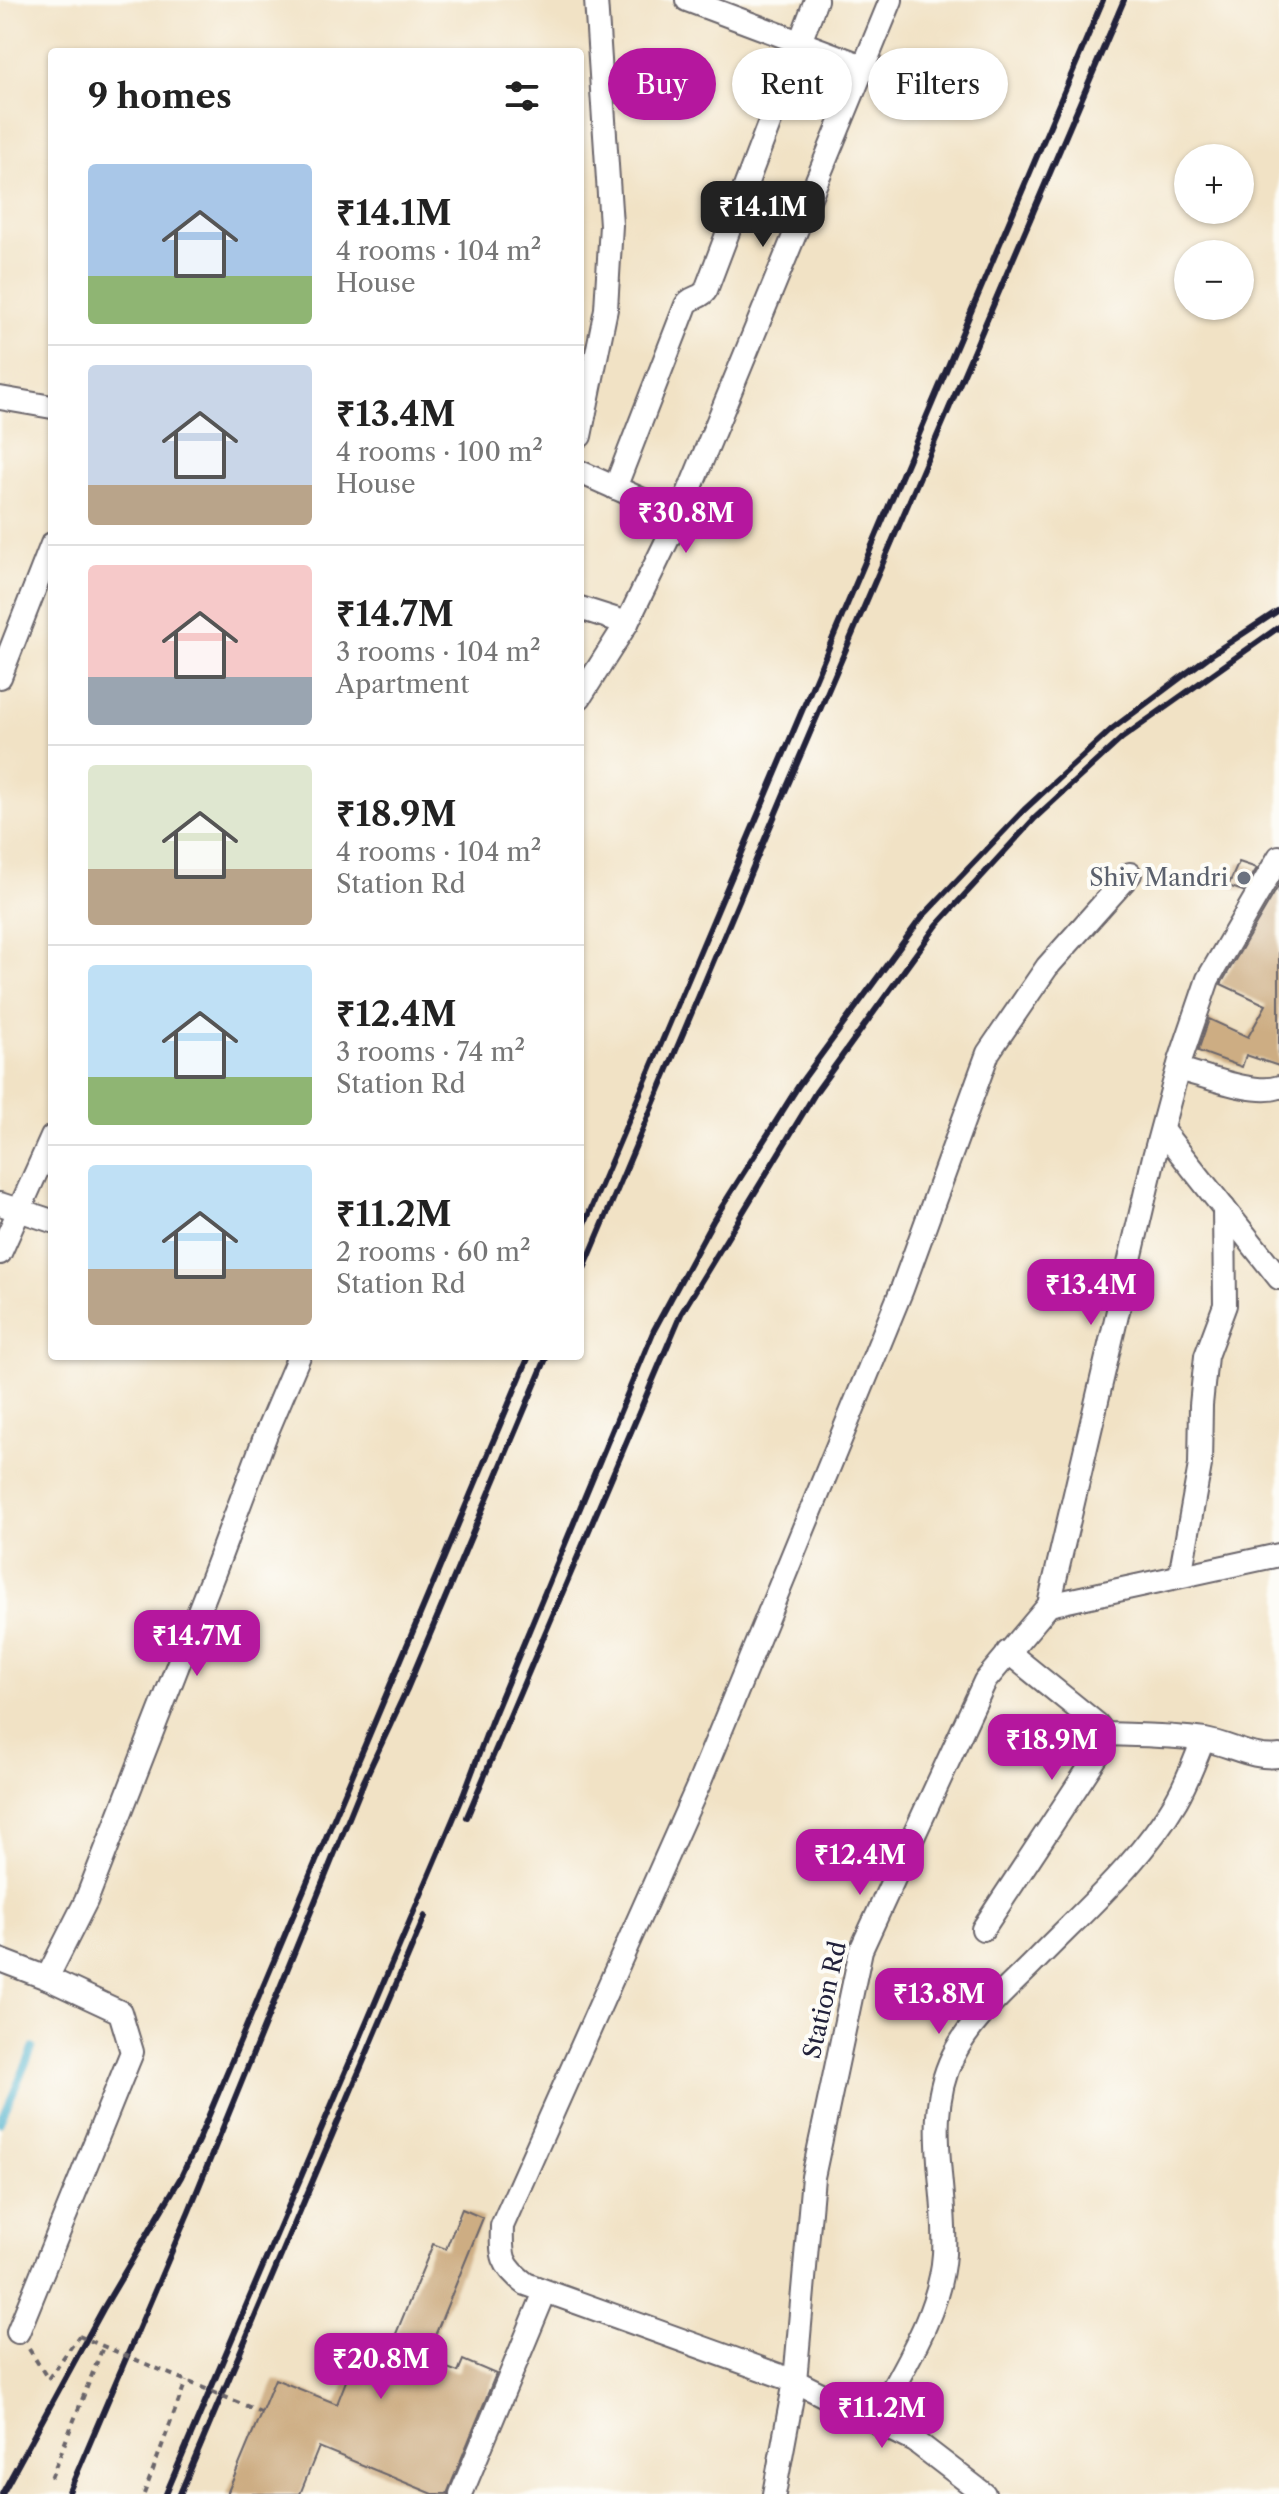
<!DOCTYPE html>
<meta charset="utf-8">
<style>
:root{--surface:#fff;--page:#f6f6f6;--text:#222;--muted:#767676;--line:#e0e0e0;--accent:#b5179e}
body{margin:0;font-family:"Libre Caslon Text",serif;background:var(--page);color:var(--text);height:100vh;display:flex;flex-direction:column;font-size:30px;white-space:nowrap}
*{box-sizing:border-box;margin:0}
p{font-size:26px;color:var(--muted)}
.icon{flex:none;width:44px;height:44px;fill:none;stroke:currentColor;stroke-width:2;stroke-linecap:round;stroke-linejoin:round}
.map{position:relative;flex:1;overflow:hidden}
.side{position:absolute;left:48px;top:48px;width:536px;height:1312px;display:flex;flex-direction:column;background:var(--surface);border-radius:8px;box-shadow:0 2px 6px #0004}
.side>*{flex:none}
.hud{position:absolute;left:608px;top:48px;width:550px;height:72px;display:flex;gap:16px}
.tools{position:absolute;left:1174px;top:144px;display:grid;gap:16px}
.tools a{display:grid;place-items:center;width:80px;height:80px;border-radius:50%;background:var(--surface);box-shadow:0 2px 6px #0004;font-size:40px}
.price{position:absolute;translate:-50% -68px;padding:0 18px;border-radius:16px;background:var(--accent);color:#fff;font-size:26px;line-height:52px;filter:drop-shadow(0 2px 4px #0008)}
.price::after{content:'';position:absolute;left:50%;top:48px;width:24px;height:18px;margin-left:-12px;background:inherit;clip-path:polygon(0 0,100% 0,50% 100%)}
.price.on{background:#222;color:#fff}
ul{padding:0;list-style:none}
li{display:flex;align-items:center;gap:24px;height:200px;padding:0 40px}
li+li{border-top:2px solid var(--line)}
li span{display:grid;place-items:center;flex:none;width:224px;height:160px;border-radius:8px;color:#555}
li>.icon{margin-inline-start:auto}
span .icon{width:96px;height:96px;fill:#fffc;stroke-width:1}
li b{font-size:34px}
h2{display:flex;justify-content:space-between;align-items:center;height:96px;padding:0 40px;font-size:34px}
.tag{padding:0 28px;border-radius:36px;background:var(--surface);box-shadow:0 2px 6px #0004;font-size:28px;line-height:72px}
.tag.on{background:var(--accent);color:#fff}
.map>svg:first-child{display:block}
.lines{fill:none;stroke-linecap:round;stroke-linejoin:round}
.stream{stroke:#4db1cc;stroke-width:7}
.building{fill:#cdad83}
.minor-casing{stroke:#6a656b;stroke-width:26}
.path{stroke:#6a656b;stroke-width:4;stroke-dasharray:6 6;stroke-linecap:butt}
.minor{stroke:#fff;stroke-width:22}
.rail{stroke:#22223b;stroke-width:6}
.path-bridge{stroke:#6a656b;stroke-width:4;stroke-dasharray:6 6;stroke-linecap:butt}
.worship-dot{fill:#6b7280;stroke:#fdfcf7;stroke-width:3}
.labels{text-anchor:middle;stroke-width:8;stroke-linejoin:round;paint-order:stroke}
.worship-label{font-size:24px;fill:#5b616d;stroke:#fdfcf7;text-anchor:end}
.street-label{font-size:24px;fill:#22223b;stroke:#fdfcf7}
</style>
<div class="map">
<svg width="1279" height="2494" viewBox="0 0 1279 2494">
<rect width="100%" height="100%" fill="#fdfcf7"/>
<filter id="ink" filterUnits="userSpaceOnUse"><feTurbulence type="fractalNoise" baseFrequency=".0125" numOctaves="2"/><feDisplacementMap in="SourceGraphic" scale="16" xChannelSelector="R" yChannelSelector="G"/><feConvolveMatrix kernelMatrix="1 2 1 2 8 2 1 2 1" color-interpolation-filters="sRGB"/></filter>
<filter id="wash" filterUnits="userSpaceOnUse"><feTurbulence type="fractalNoise" baseFrequency=".006" numOctaves="4" result="noise"/><feDisplacementMap in="SourceGraphic" scale="32" xChannelSelector="R" yChannelSelector="G"/><feGaussianBlur stdDeviation="1.8" result="paint"/><feColorMatrix in="noise" values="0 0 0 0 0 0 0 0 0 0 0 0 0 0 0 0 0 1.4 0 .05"/><feComposite in="paint" operator="in"/></filter>
<g filter="url(#wash)">
<rect width="100%" height="100%" fill="#f1e2c5"/>
<g class="lines">
<path class="stream" d="M0,2123L33,2048"/>
</g>
<g id="blocks">
<g class="building">
<path d="M1239,862L1257,868L1243,891L1228,886Z"/>
<path d="M1279,885V1066L1246,1055L1242,1067L1198,1051L1209,1019L1248,1037L1266,1005L1221,984Z"/>
<path d="M462,2209L483,2218L425,2360L458,2372L463,2360L496,2374L447,2494H433L319,2447L300,2494H227L275,2379L337,2404L364,2335L391,2346L433,2244L446,2249Z"/>
</g>
</g>
</g>
<g filter="url(#ink)">
<use href="#blocks" fill-opacity="0" stroke="#6a656b" stroke-width="2"/>
<g class="lines">
<g class="minor-casing">
<g id="minor">
<path d="M687,0L863,66"/>
<path d="M0,398L52,407"/>
<path d="M580,436L606,309L611,225L596,0"/>
<path d="M580,472L679,516L627,623L580,697"/>
<path d="M615,488L686,305C691,296 701,299 706,290L816,0"/>
<path d="M679,516L891,0"/>
<path d="M580,608L627,623"/>
<path d="M0,677L52,544"/>
<path d="M1178,1069C1203,1075 1256,1096 1279,1087"/>
<path d="M1162,1130L1279,1278"/>
<path d="M0,1204L52,1221"/>
<path d="M0,1253L52,1137"/>
<path d="M1180,1576L1200,1465L1201,1405L1206,1356L1225,1305L1224,1208"/>
<path d="M1049,1605L1154,1157L1180,1061L1208,979L1279,857"/>
<path d="M1104,1734C1137,1735 1172,1735 1205,1740C1229,1744 1254,1760 1279,1756"/>
<path d="M983,1929L1099,1753C1103,1741 1106,1734 1097,1724L1008,1652"/>
<path d="M0,1960L47,1978L120,2012L132,2052L18,2332"/>
<path d="M47,1978L86,1901L213,1575L266,1434L299,1356"/>
<path d="M875,2421C902,2369 940,2314 944,2254C948,2188 922,2119 953,2056C971,2020 1004,1992 1032,1964C1081,1913 1140,1863 1176,1801C1187,1782 1195,1761 1203,1740"/>
<path d="M461,2494L545,2292"/>
<path d="M774,2494L795,2381L813,2177L861,1950L985,1681L1049,1605L1279,1555"/>
<path d="M984,2494L915,2441L795,2381L526,2284C501,2265 501,2256 502,2226L698,1786L902,1289L988,1053L1047,967L1130,874"/>
</g>
</g>
<g class="path">
<path d="M29,2349L48,2379L79,2336"/>
<path d="M51,2478L103,2347"/>
<path d="M144,2494L186,2381"/>
</g>
<use href="#minor" class="minor"/>
<g class="rail">
<path d="M580,1235L1103,0"/>
<path d="M580,1278L783,796L1124,0"/>
<path d="M467,1817L681,1314L816,1092L937,925L1035,818L1122,738L1279,627"/>
<path d="M2,2494L103,2309L181,2177L198,2141L529,1356"/>
<path d="M68,2494L189,2211L364,1781L407,1689L547,1356"/>
<path d="M166,2494L463,1796L491,1722L654,1330L713,1221L799,1085L921,918L1024,810L1112,729L1212,654L1279,610"/>
<path d="M180,2494L425,1916"/>
</g>
<path class="path-bridge" d="M79,2336L261,2412"/>
</g>
</g>
<circle class="worship-dot" cx="1244" cy="878" r="8"/>
<g class="labels">
<g class="worship-label">
<text x="1228" y="886">Shiv Mandri</text>
</g>
<g class="street-label">
<text transform="translate(825 2000) rotate(-77)" y="8">Station Rd</text>
</g>
</g>
</svg>
<div class="tools">
<a>+</a>
<a>−</a>
</div>
<b class="price on" style="left:763px;top:249px">₹14.1M</b>
<b class="price" style="left:686px;top:555px">₹30.8M</b>
<b class="price" style="left:1091px;top:1327px">₹13.4M</b>
<b class="price" style="left:197px;top:1678px">₹14.7M</b>
<b class="price" style="left:1052px;top:1782px">₹18.9M</b>
<b class="price" style="left:860px;top:1897px">₹12.4M</b>
<b class="price" style="left:939px;top:2036px">₹13.8M</b>
<b class="price" style="left:381px;top:2401px">₹20.8M</b>
<b class="price" style="left:882px;top:2450px">₹11.2M</b>
<div class="hud">
<a class="tag on">Buy</a>
<a class="tag">Rent</a>
<a class="tag">Filters</a>
</div>
<section class="side">
<h2>9 homes<svg class="icon" aria-label="filters" viewBox="0 0 24 24"><path d="M4 7h16M4 17h16"/><circle cx="9" cy="7" r="2"/><circle cx="15" cy="17" r="2"/></svg></h2>
<ul>
<li><span style="background:linear-gradient(#a9c7e8 70%,#8fb573 0)"><svg class="icon" aria-label="home" viewBox="0 0 24 24"><path d="M3 11l9-7 9 7M6 9v11h12V9"/></svg></span><div><b>₹14.1M</b><p>4 rooms · 104 m²</p><p>House</p></div></li>
<li><span style="background:linear-gradient(#c9d6e8 75%,#b9a48a 0)"><svg class="icon" aria-label="home" viewBox="0 0 24 24"><path d="M3 11l9-7 9 7M6 9v11h12V9"/></svg></span><div><b>₹13.4M</b><p>4 rooms · 100 m²</p><p>House</p></div></li>
<li><span style="background:linear-gradient(#f6c9c9 70%,#9aa5b1 0)"><svg class="icon" aria-label="home" viewBox="0 0 24 24"><path d="M3 11l9-7 9 7M6 9v11h12V9"/></svg></span><div><b>₹14.7M</b><p>3 rooms · 104 m²</p><p>Apartment</p></div></li>
<li><span style="background:linear-gradient(#dfe7d0 65%,#b9a48a 0)"><svg class="icon" aria-label="home" viewBox="0 0 24 24"><path d="M3 11l9-7 9 7M6 9v11h12V9"/></svg></span><div><b>₹18.9M</b><p>4 rooms · 104 m²</p><p>Station Rd</p></div></li>
<li><span style="background:linear-gradient(#bfe0f5 70%,#8fb573 0)"><svg class="icon" aria-label="home" viewBox="0 0 24 24"><path d="M3 11l9-7 9 7M6 9v11h12V9"/></svg></span><div><b>₹12.4M</b><p>3 rooms · 74 m²</p><p>Station Rd</p></div></li>
<li><span style="background:linear-gradient(#bfe0f5 65%,#b9a48a 0)"><svg class="icon" aria-label="home" viewBox="0 0 24 24"><path d="M3 11l9-7 9 7M6 9v11h12V9"/></svg></span><div><b>₹11.2M</b><p>2 rooms · 60 m²</p><p>Station Rd</p></div></li>
</ul>
</section>
</div>
